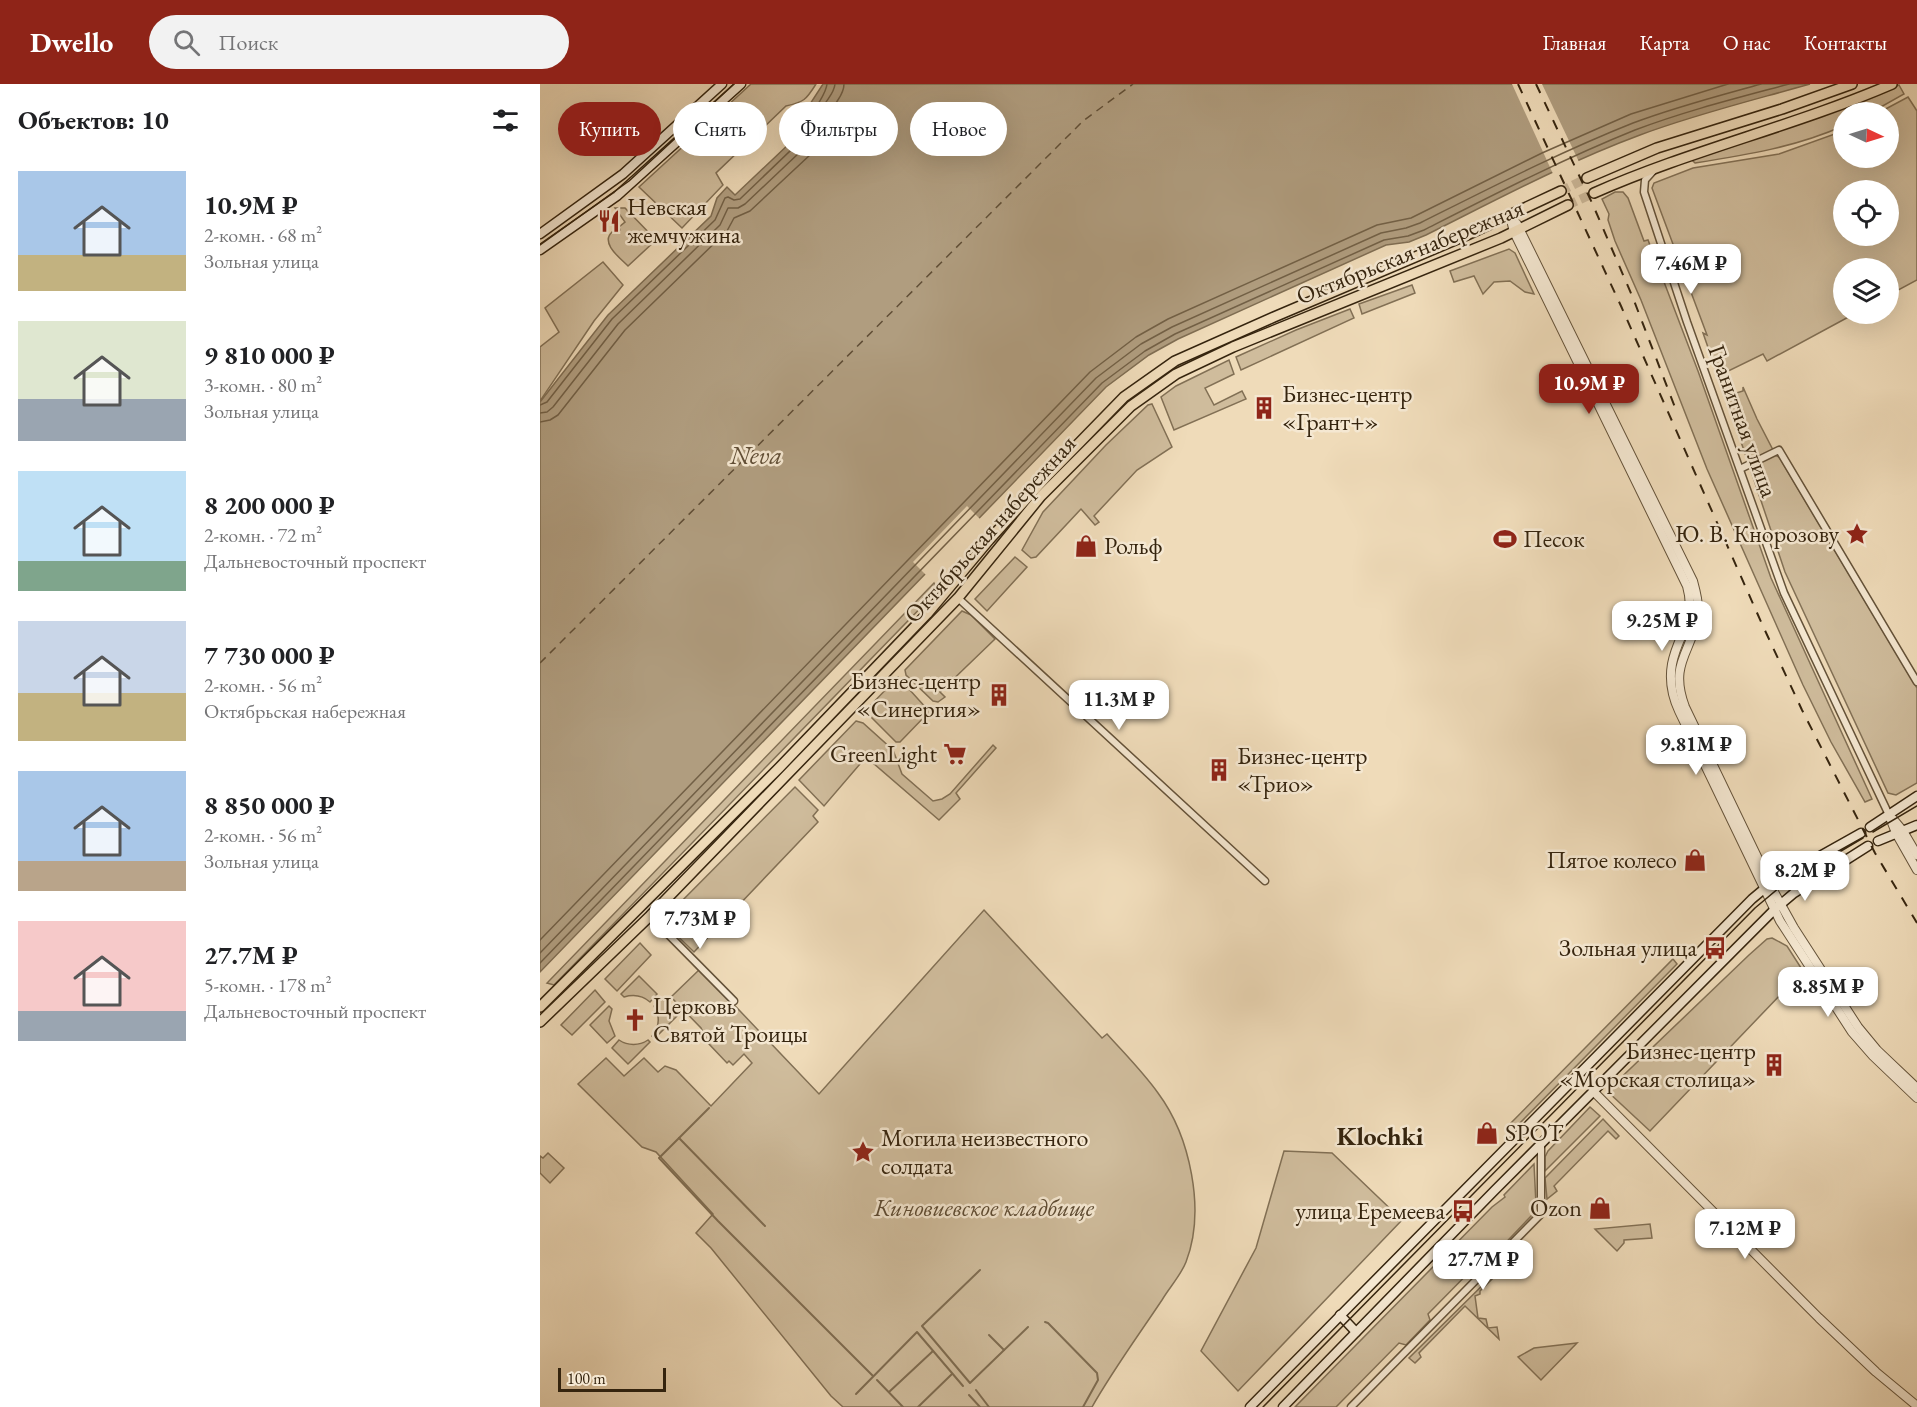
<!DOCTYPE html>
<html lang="ru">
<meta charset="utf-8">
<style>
:root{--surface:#fff;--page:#f2f2f2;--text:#202124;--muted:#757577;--accent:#8f2418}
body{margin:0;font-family:"EB Garamond",serif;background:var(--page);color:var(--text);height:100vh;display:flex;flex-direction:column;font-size:22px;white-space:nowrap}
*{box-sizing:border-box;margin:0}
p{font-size:20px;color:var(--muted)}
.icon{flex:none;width:33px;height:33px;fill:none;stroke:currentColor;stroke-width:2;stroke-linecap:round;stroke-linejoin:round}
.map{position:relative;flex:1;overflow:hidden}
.sheet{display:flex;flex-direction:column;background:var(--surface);width:540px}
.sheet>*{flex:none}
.top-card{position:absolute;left:18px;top:18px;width:570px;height:54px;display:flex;gap:12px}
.needle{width:39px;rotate:94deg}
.buttons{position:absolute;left:1293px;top:18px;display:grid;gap:12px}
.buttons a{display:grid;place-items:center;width:66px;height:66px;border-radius:50%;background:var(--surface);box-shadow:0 6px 24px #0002;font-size:30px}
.scale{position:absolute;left:18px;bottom:15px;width:108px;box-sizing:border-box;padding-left:6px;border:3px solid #35240e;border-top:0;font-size:16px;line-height:21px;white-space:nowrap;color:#35240e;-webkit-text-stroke:4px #f5e8d2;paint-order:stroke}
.price{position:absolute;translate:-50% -51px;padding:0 14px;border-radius:12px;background:#fff;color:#222;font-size:20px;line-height:39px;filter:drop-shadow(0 2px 3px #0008)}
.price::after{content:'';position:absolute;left:50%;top:36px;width:18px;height:14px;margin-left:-9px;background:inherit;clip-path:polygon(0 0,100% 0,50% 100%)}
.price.current{background:var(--accent);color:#fff}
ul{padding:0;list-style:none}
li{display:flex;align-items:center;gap:18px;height:150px;padding:0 18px}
li span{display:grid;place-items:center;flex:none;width:168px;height:120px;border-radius:0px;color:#555}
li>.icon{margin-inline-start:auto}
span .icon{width:72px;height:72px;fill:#fffc;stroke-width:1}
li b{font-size:26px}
h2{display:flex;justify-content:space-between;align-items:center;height:72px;padding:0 18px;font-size:26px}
.tag{padding:0 21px;border-radius:27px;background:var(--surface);box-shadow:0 6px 24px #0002;font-size:21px;line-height:54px}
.tag.current{background:var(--accent);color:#fff}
header{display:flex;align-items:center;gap:36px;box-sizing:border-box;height:84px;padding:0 30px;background:var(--accent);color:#fff}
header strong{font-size:28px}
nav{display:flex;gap:33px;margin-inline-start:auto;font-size:21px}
.search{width:420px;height:54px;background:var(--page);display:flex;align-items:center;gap:15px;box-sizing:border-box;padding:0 21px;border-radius:33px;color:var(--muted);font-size:22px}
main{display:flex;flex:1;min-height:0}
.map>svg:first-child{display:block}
.green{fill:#cfbc9c;stroke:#827055;stroke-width:1.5;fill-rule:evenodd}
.water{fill:#b09d7f;stroke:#7f6d52;stroke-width:1.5}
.pier{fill:#efdbb9}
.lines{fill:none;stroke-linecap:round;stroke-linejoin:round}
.shore{stroke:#726046;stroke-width:1.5}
.stream{stroke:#7f6d52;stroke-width:2}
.ferry{stroke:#604e36;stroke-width:1.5;stroke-dasharray:8 6;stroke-linecap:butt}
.primary-tunnel{stroke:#cab697;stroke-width:9;stroke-dasharray:9 4.5;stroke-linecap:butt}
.minor-casing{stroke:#645239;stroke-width:9}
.tertiary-casing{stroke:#645239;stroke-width:10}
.secondary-casing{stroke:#35240e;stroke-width:11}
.primary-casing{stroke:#35240e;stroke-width:12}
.minor{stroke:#f5e8d2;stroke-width:6}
.tertiary{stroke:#f5e8d2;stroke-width:8}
.secondary{stroke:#f5e8d2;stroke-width:8}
.primary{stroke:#efdbb9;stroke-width:9}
.tram{stroke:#35240e;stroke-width:1.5}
.rail{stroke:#35240e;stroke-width:2;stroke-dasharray:10 10;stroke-linecap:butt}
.labels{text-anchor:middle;stroke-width:5;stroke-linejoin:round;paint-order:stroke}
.poi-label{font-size:24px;fill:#35240e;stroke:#f5e8d2;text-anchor:start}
.street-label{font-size:24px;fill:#35240e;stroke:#f5e8d2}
.park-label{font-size:24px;font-style:italic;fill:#5c4a32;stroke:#f5e8d2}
.water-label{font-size:26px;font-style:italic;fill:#604e36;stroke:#f5e8d2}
.neighbourhood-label{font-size:26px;font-weight:bold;fill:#35240e;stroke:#f5e8d2}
</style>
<header>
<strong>Dwello</strong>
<div class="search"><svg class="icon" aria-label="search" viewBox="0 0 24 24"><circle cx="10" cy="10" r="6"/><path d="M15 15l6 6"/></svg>Поиск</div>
<nav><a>Главная</a><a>Карта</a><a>О нас</a><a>Контакты</a></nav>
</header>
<main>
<section class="sheet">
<h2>Объектов: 10<svg class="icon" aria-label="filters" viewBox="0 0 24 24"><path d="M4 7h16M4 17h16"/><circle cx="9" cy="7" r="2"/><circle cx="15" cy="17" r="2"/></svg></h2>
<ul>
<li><span style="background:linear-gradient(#a9c7e8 70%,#c2b280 0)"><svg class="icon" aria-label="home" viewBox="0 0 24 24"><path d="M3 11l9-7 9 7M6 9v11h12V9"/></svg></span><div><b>10.9M ₽</b><p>2-комн. · 68 m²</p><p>Зольная улица</p></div></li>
<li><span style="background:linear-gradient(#dfe7d0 65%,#9aa5b1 0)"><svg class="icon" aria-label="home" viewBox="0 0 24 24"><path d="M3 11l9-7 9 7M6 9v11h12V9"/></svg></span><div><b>9 810 000 ₽</b><p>3-комн. · 80 m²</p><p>Зольная улица</p></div></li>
<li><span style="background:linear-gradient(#bfe0f5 75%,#7fa58c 0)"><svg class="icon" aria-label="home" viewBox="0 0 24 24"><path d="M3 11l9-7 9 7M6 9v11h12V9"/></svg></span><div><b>8 200 000 ₽</b><p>2-комн. · 72 m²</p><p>Дальневосточный проспект</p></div></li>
<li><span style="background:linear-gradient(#c9d6e8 60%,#c2b280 0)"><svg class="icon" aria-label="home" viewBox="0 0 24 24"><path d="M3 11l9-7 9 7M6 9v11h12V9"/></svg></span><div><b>7 730 000 ₽</b><p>2-комн. · 56 m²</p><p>Октябрьская набережная</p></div></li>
<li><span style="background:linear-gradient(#a9c7e8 75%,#b9a48a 0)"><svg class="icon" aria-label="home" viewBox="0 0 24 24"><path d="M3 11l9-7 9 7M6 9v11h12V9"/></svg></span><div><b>8 850 000 ₽</b><p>2-комн. · 56 m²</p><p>Зольная улица</p></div></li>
<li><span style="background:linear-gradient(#f6c9c9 75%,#9aa5b1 0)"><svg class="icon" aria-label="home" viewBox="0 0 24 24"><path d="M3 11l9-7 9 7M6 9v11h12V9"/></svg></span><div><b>27.7M ₽</b><p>5-комн. · 178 m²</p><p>Дальневосточный проспект</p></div></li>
</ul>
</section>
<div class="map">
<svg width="1377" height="1323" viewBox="0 0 1377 1323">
<rect width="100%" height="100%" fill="#efdbb9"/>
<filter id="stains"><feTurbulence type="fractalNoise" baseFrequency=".00333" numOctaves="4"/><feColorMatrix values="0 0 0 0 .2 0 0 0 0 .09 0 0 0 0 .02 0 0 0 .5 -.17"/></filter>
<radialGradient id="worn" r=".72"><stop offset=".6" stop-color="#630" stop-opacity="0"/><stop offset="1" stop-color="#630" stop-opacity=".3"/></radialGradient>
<g class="green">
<path d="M211,0H276C266,16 264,18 246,22L176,89L183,101L142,144L99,103Z"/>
<path d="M1359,1L1364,10L1332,28H1304L1303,42C1256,63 1206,71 1155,79L1152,76L1310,22Z"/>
<path d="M1368,13L1377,27V196L1349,211L1348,184H1304V230H1314L1227,277L1223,270L1184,289L1193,310L1203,307V303L1217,335L1233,366L1210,377L1207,375L1163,249L1167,251L1112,104L1114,99L1153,84L1239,70L1303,47L1304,74H1348V28H1340ZM1304,106H1348V152H1304Z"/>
<path d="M1075,108H1083L1088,114L1104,157L1108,156L1158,287L1231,494L1332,715L1325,718L1291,658L1263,601L1167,385L1101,216L1075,157L1068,136L1069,130L1062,115Z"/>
<path d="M75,124H85L116,156L88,182C80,174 60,159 72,148L76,149L80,146L79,143L85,138Z"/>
<path d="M969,165L975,169L994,210L985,208L970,197L954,198L943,210L934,192L914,198L910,187Z"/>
<path d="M63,178L83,201L54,237L0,317V263L19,248L5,224Z"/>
<path d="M872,201L875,209L822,230L819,220Z"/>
<path d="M810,225L814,234L701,286L696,273L756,246Z"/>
<path d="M689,276L694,290L665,304L674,321L702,307L706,315L634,346L621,313L636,302Z"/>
<path d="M612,320L632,363L597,386L554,432L559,438L555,441L541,425L496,473L491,474L482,466L503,428L566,361L608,321Z"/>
<path d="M1235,371L1239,373L1377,604V699L1356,711L1348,709L1245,488L1211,387L1214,381Z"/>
<path d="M475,473L487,483L447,527L435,515Z"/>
<path d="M394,499L397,505L395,509L16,899L14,901L7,899Z"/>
<path d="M422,527L431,531L455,555L400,608L405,613L398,618L393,617L366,591L365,586Z"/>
<path d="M358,593L388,626V629L360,658H356L325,627Z"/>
<path d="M316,637L323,639L353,666L362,690L393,717L402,715L410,710L453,661L456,664L416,709L420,715L399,736L326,673L284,722L259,696Z"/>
<path d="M255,703L278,726L273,732L278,738L154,868L122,837Z"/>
<path d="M444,826L562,954L567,950C584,969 603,988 618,1009C650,1052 666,1126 646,1178C641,1191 629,1204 622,1216C598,1252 573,1286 552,1323H303L291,1312L171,1164L156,1149L173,1130L116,1068L102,1063L38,1000L66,974L84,992L104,974L118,988L125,982L136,986L171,1022L212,979L204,970L193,981L189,977L187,979L169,960L161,944L131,913L160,885L279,1010Z"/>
<path d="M1232,854L1247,862L1263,887L1110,1047L1067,1007L1209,871L1227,855Z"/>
<path d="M100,859L111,871L77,907L65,895Z"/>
<path d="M1133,875L1137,880L972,1047L967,1043Z"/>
<path d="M99,892L117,910L110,918C102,911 94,910 84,913L81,910Z"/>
<path d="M55,906L65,918L32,951L21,941Z"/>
<path d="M122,914L138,931L115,954L112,952C120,942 120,932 114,922Z"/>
<path d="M69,922L72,925L69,937L75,952L67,959L50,941Z"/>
<path d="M79,956C88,962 99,962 108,956L110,958L88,980L72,964Z"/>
<path d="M1050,1023L1060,1032L1005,1087V1073L1008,1067Z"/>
<path d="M1063,1035L1079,1052L1076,1055L1068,1047L1014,1102L1017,1107L1007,1115L1005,1094Z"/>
<path d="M744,1067L792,1069L862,1136L698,1307L661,1267L716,1164Z"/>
<path d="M8,1069L24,1084L10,1099L0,1089V1072L3,1074Z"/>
<path d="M994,1080L996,1121L993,1130L953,1172L947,1170L888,1230L890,1236L866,1261L859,1259L796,1323H755L952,1123L965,1113L964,1111Z"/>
<path d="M1110,1140L1112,1154L1084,1156V1159L1077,1167L1055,1145Z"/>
<path d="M960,1184L961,1186L940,1207V1210L935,1212L938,1234L946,1235L948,1244L957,1243L959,1255L925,1222L879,1269L881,1273L875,1279L869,1274Z"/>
<path d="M1037,1259L1001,1296L978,1273L994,1264Z"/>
</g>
<path class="water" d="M283,0H1270C1214,16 1156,30 1100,51C1027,78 956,116 886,151L869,158L846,161L638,255L609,271L566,303L0,888V318L68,231L171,132L177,114L187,103L195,111L270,40L265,34L270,20Z"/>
<g class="pier">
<path d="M972,0H1002L1040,80L1014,92Z"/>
<path d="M427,422L441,436L387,492L373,478Z"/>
</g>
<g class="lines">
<g class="shore">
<path d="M0,321L7,318L72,235L175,136L185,114L188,113L194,116L200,115L274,44L276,38L273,31C276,20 286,11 287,0"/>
<path d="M0,329L7,328L13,323L78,240L180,141L188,124H198L205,120L279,50C287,38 279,35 282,26C285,16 294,11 295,0"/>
<path d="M0,338L10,336L18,331L85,246L187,147L194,134L210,127L286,56C297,42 288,38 292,27C295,17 304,12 304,0"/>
<path d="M0,856L550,288L596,253L628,235L837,141L871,134L1002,69L1091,30L1188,0"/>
<path d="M0,869L556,294L601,260L632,243L841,149L866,144L880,139C950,104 1020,68 1093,39C1135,23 1178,12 1221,0"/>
<path d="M0,879L562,299L605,267L635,250L844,156L868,152L884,146C953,111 1023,75 1095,46C1145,27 1197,14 1249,0"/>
</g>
<g class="stream">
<path d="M169,1024L119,1074L178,1137L333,1292"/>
<path d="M139,1054L225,1142"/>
<path d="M440,1186L382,1242L430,1299L488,1243"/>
<path d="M505,1238L508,1239L557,1289L558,1296L543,1323"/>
<path d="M449,1251L464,1266"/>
<path d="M337,1296L363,1323"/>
<path d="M436,1306L449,1323"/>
<path d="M349,1308L393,1267"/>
<path d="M316,1310L377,1248L423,1302"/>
<path d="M429,1311L440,1323"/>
<path d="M378,1323L412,1290"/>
</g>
<path class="ferry" d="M0,579L543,37L593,0"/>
<g class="primary-tunnel">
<path d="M1021,107L1047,94"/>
<path d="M1028,121L1054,109"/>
</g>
<g class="minor-casing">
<g id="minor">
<path d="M1114,86L1105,96L1104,108L1147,238L1244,509L1349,731"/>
<path d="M1200,385L1239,366L1377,598"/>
<path d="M418,514L725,797"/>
<path d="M110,832L194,917"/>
<path d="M811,1323L1001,1130V1060"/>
</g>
</g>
<g class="tertiary-casing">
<g id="tertiary">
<path d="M970,132L974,148L1147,502C1157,538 1138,548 1132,580C1129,597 1132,612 1139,627L1240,837L1312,948L1333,972L1377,1014"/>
<path d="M977,140L1153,497C1156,508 1159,518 1158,529C1153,568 1128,578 1145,623L1234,808L1254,844L1318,943L1337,966L1377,1004"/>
<path d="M1349,731L1356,749L1377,786"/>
<path d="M1353,735L1363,747L1377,771"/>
<path d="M1053,1007L1279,1234L1336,1288L1377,1322"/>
</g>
</g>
<g class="secondary-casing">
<g id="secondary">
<path d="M0,150L83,90L182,0"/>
<path d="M0,166L77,112L201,0"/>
<path d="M1330,743L1377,712"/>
<path d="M1338,757L1377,741"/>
<path d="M800,1231L816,1248"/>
<path d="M710,1323L1212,815L1230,800L1321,749"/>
<path d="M743,1323L954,1107L1234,826L1254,809L1328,762"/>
</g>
</g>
<g class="primary-casing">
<g id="primary">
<path d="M1047,94L1117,64L1242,25L1312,0"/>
<path d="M1054,109C1151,66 1255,42 1352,0"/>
<path d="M0,923L239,684L387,530L449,456L509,390L584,313L635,277L734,233L927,151L1021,107"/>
<path d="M0,938L110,832L418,514L501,412L591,322L636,290L693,263L961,154L1028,121"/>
</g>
</g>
<use href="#minor" class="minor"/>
<use href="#tertiary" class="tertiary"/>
<use href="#secondary" class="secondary"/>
<use href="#primary" class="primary"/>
<g class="tram">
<path d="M0,161L89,97L194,0"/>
<path d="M1333,748L1377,722"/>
<path d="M723,1323L1215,824L1240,803L1323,754"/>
</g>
<g class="rail">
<path d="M978,0L1081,222L1222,540L1262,626L1335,769L1377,839"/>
<path d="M996,0L1053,121L1093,214L1136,326"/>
</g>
</g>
<defs>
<g id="restaurant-bare" transform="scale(1.8)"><path d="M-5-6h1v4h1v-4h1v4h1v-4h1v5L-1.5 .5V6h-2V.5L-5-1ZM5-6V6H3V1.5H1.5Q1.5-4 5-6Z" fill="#8f2418" stroke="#f5e8d2" stroke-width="2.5" paint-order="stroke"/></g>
<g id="building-bare" transform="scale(1.8)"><path d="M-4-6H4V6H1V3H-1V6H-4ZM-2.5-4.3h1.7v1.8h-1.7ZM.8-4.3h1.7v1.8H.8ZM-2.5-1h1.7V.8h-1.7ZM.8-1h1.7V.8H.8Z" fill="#8f2418" stroke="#f5e8d2" stroke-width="2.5" paint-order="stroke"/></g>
<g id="sight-bare" transform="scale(1.8)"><path d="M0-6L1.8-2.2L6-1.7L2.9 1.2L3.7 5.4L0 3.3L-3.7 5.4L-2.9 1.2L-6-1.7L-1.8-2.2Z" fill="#8f2418" stroke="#f5e8d2" stroke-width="2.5" paint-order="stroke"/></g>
<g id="stadium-bare" transform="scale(1.8)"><path d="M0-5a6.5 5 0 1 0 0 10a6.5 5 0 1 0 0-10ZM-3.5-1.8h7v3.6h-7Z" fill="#8f2418" stroke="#f5e8d2" stroke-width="2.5" paint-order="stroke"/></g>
<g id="shop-bare" transform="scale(1.8)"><path d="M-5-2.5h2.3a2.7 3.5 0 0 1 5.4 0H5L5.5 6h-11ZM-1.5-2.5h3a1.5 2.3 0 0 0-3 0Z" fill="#8f2418" stroke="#f5e8d2" stroke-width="2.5" paint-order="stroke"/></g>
<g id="supermarket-bare" transform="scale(1.8)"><path d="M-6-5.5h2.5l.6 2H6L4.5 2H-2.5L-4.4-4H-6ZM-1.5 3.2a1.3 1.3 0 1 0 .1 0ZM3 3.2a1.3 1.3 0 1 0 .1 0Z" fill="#8f2418" stroke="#f5e8d2" stroke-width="2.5" paint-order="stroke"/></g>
<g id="bus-bare" transform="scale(1.8)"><path d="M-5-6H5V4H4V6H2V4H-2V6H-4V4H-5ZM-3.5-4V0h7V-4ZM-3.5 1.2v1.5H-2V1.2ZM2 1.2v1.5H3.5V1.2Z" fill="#8f2418" stroke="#f5e8d2" stroke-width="2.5" paint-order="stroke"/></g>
<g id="church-bare" transform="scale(1.8)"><path d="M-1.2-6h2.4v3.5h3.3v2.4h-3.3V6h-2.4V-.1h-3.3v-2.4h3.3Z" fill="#8f2418" stroke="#f5e8d2" stroke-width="2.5" paint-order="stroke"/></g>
</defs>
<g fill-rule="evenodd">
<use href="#restaurant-bare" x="69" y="137"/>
<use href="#building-bare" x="724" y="324"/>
<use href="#sight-bare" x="1317" y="450"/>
<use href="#stadium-bare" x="965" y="455"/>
<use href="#shop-bare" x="546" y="462"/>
<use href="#building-bare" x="459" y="611"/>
<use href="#supermarket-bare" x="415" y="670"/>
<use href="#building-bare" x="679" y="686"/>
<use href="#shop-bare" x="1155" y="776"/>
<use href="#bus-bare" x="1175" y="864"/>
<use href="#church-bare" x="95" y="936"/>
<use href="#building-bare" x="1234" y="981"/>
<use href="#shop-bare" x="947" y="1049"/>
<use href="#sight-bare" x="323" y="1068"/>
<use href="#shop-bare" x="1060" y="1124"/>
<use href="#bus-bare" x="923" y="1127"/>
</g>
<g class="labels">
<g class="poi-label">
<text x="87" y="131">Невская<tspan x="87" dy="28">жемчужина</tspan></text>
<text x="742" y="318">Бизнес-центр<tspan x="742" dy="28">«Грант+»</tspan></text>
<text x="1299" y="458" text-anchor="end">Ю. В. Кнорозову</text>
<text x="983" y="463">Песок</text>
<text x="564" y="470">Рольф</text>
<text x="441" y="605" text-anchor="end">Бизнес-центр<tspan x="441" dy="28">«Синергия»</tspan></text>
<text x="397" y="678" text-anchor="end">GreenLight</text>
<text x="697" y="680">Бизнес-центр<tspan x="697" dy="28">«Трио»</tspan></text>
<text x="1137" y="784" text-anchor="end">Пятое колесо</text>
<text x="1157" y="872" text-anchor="end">Зольная улица</text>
<text x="113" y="930">Церковь<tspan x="113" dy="28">Святой Троицы</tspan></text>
<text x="1216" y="975" text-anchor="end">Бизнес-центр<tspan x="1216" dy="28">«Морская столица»</tspan></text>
<text x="965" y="1057">SPOT</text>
<text x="341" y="1062">Могила неизвестного<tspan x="341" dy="28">солдата</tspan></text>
<text x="1042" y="1132" text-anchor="end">Ozon</text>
<text x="905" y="1135" text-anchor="end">улица Еремеева</text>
</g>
<g class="street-label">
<text transform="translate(870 168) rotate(-22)" y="8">Октябрьская набережная</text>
<text transform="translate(1203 337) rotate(70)" y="8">Гранитная улица</text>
<text transform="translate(450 445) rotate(-48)" y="8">Октябрьская набережная</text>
</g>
<g class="park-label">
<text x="444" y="1132">Киновиевское кладбище</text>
</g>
<g class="water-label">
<text x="216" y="380">Neva</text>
</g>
<g class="neighbourhood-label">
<text x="840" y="1061">Klochki</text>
</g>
</g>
<rect width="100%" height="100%" filter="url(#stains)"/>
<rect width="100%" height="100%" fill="url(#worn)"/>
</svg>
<div class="buttons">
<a><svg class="needle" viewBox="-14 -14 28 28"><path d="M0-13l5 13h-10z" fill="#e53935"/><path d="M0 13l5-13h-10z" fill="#757577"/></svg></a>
<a><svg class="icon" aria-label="locate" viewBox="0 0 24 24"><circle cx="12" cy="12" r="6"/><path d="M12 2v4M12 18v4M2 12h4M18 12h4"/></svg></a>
<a><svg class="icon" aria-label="layers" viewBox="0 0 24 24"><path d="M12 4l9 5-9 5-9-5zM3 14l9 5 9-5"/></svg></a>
</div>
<div class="scale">100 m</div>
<b class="price" style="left:1151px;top:211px">7.46M ₽</b>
<b class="price current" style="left:1049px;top:331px">10.9M ₽</b>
<b class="price" style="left:1122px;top:568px">9.25M ₽</b>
<b class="price" style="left:579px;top:647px">11.3M ₽</b>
<b class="price" style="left:1156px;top:692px">9.81M ₽</b>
<b class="price" style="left:1265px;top:818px">8.2M ₽</b>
<b class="price" style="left:160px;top:866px">7.73M ₽</b>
<b class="price" style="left:1288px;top:934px">8.85M ₽</b>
<b class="price" style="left:1205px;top:1176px">7.12M ₽</b>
<b class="price" style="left:943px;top:1207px">27.7M ₽</b>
<div class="top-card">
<a class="tag current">Купить</a>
<a class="tag">Снять</a>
<a class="tag">Фильтры</a>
<a class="tag">Новое</a>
</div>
</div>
</main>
